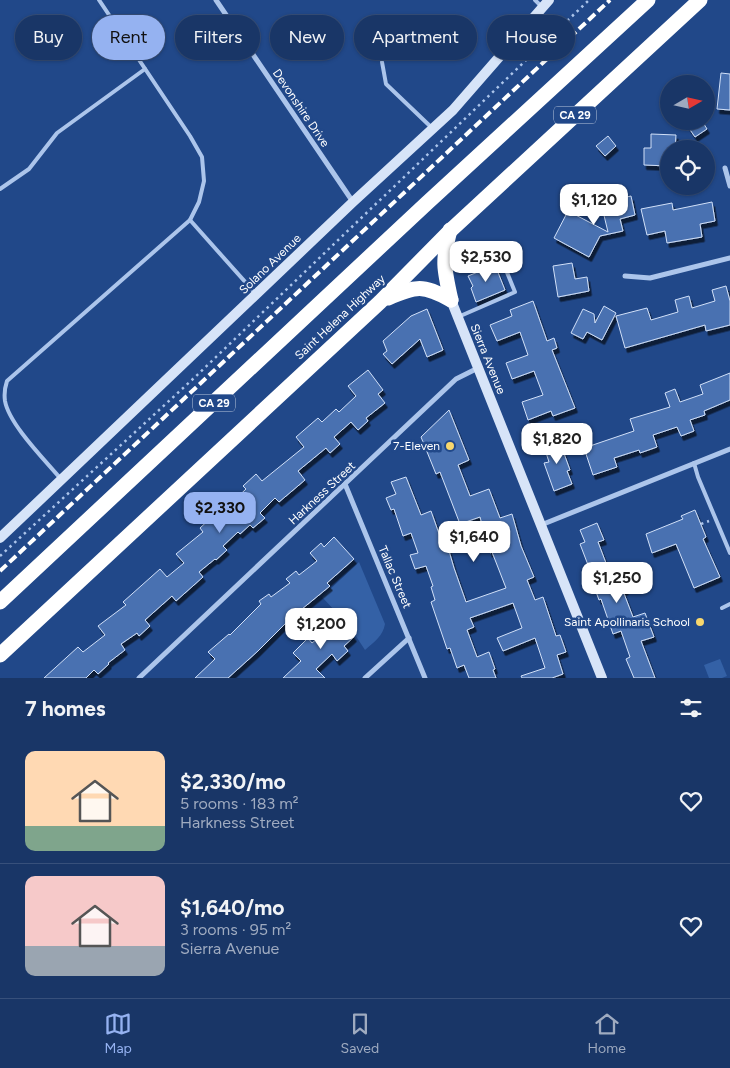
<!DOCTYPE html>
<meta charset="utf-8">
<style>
:root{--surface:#193667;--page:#223e6d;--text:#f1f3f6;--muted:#9fabc0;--line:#37507b;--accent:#95b2f1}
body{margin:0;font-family:Figtree,sans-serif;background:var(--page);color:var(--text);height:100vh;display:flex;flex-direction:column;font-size:19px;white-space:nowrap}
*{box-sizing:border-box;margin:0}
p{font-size:16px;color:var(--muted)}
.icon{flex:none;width:28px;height:28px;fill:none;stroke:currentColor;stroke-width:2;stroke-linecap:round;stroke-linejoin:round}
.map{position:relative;height:678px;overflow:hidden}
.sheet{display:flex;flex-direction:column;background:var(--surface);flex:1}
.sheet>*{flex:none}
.top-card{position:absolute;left:15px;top:15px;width:700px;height:45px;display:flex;gap:10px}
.needle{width:32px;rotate:81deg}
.controls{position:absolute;left:660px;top:75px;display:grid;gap:10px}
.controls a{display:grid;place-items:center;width:55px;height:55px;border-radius:50%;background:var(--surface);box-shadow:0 1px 4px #0004,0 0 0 1px var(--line);font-size:25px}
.price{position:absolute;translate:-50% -42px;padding:0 11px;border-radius:10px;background:#fff;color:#222;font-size:16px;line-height:32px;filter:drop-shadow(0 1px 2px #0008)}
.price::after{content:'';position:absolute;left:50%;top:30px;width:15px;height:11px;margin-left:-8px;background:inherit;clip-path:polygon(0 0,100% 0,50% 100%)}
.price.active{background:var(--accent);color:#111}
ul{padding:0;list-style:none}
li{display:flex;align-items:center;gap:15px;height:125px;padding:0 25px}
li+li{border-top:1px solid var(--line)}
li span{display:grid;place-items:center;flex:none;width:140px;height:100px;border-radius:10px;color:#555}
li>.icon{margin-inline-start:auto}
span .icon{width:60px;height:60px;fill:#fffc;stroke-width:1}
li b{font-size:21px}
h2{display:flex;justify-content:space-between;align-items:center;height:60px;padding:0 25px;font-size:21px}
.tag{padding:0 18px;border-radius:22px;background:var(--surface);box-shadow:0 1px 4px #0004,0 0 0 1px var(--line);font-size:18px;line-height:45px}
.tag.active{background:var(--accent);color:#111}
.dock{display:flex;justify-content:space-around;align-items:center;height:70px;border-top:1px solid var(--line);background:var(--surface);font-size:14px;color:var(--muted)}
.dock a{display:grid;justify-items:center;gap:2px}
.dock .active{color:var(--accent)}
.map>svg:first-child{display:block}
.green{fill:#3461a6}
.building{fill:#4971b1;stroke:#d1e0f8;filter:url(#shadow)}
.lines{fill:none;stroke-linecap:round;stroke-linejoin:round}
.path{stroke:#acc5eb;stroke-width:2.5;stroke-dasharray:2.5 4;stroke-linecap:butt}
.lane{stroke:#acc5eb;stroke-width:4}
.street{stroke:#acc5eb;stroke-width:5}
.secondary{stroke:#d7e4f8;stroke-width:10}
.highway{stroke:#fff;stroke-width:15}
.rail{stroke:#fff;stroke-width:4;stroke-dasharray:9 4;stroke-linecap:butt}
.poi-dot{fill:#f8d76d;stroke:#214889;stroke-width:2}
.labels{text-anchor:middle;stroke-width:5;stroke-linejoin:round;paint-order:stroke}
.shield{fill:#214889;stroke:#bcc8dc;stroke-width:1}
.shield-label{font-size:11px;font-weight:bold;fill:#fff}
.street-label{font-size:12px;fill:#fff;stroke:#214889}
.poi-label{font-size:12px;fill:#fff;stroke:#214889;text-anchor:end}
</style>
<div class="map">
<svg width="730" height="678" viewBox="0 0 730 678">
<defs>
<filter id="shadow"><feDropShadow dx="2.5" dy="4.5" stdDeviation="0" flood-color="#0009"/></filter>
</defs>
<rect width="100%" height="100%" fill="#214889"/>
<g class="green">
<path d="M359,562L385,624C383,636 374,642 365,650L350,627L322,597Z"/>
<path d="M720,659L727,676L722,678H709L704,665Z"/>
</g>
<g class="building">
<path d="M721,73L730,74V110L717,109Z"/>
<path d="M684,121H702L707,129L695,137Z"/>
<path d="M651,134L676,135L675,149H669V166L644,165V148H651Z"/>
<path d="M608,136L616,146L605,156L596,146Z"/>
<path d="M631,196L635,215L620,219L623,231L600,236L589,257L554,238L568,211L608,232L601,203Z"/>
<path d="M712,202L715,221L700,224L702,237L667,243L665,231L647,235L641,209L672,203L673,210Z"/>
<path d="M572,263L575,279L587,277L589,291L558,297L553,266Z"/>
<path d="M495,265L505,290L476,302L471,288L473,286L468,276Z"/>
<path d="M726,286L730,301V325L706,331L705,325L625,348L616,316L647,308L651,320L678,312L675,300L689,296L692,308L715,301L712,290Z"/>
<path d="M533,301L547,341L554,338L557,348L552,350L575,408L553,416L551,411L528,420L522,402L543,395L534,371L512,379L506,363L528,355L520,332L497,341L490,325L512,316L510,310Z"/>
<path d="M604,306L616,313L602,340L587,332L583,339L571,333L583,309L594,314L595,323Z"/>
<path d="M427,309L443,350L427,357L420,339L392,364L383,354L387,351L383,341L411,316Z"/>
<path d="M368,370L383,390L378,394L385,403L366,418L368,421L358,430L351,422L334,437L340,444L330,453L326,448L298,471L305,480L279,502L275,498L260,513L265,518L253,528L250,525L240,534L238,532L223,546L227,550L216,560L215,559L199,572L203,577L176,601L172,596L145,620L150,626L139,636L137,633L121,644L125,650L108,663L109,664L98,674L94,670L86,678H44L78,647L83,652L105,635L98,626L126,605L123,602L160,569L167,577L184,563L176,554L203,532L200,528L213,516L215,518L246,489L243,486L256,474L262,481L304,447L296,437L318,418L322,422L336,409L339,412L356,396L348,386Z"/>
<path d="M730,373V400L704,411L705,415L690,420L694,431L681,436L677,427L653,435L657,447L640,453L639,450L614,458L617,467L593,475L584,448L634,431L630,419L670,407L665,393L675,389L680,402L703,394L700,385Z"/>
<path d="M449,410L469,460L458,465L470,496L489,489L500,518L512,514L521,546L534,577L527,580L535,600L543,597L556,636L560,635L566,652L557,655L563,674L552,678H522L521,676L545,668L535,638L503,651L497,638L522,628L513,603L470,618L474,627L467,630L477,657L489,652L495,669L493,670L496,678H469L464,665L457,668L450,648L447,649L431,602L435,600L431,587L433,586L426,566L415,569L410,555L418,553L411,533L403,536L394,509L391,510L386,498L396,494L391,482L406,477L421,515L431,511L443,545L447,544L454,568L466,602L506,588L492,552L490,553L480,517L460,524L440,472L436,474L421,437Z"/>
<path d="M558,437L570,470L567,471L572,484L554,491L544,463L549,462L543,443Z"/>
<path d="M695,510L706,537L703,539L720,577L694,588L676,544L652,553L646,534L683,519L681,516Z"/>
<path d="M597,523L604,540L598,542L609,571L618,568L626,590L623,591L633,617L645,613L654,637L641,641L655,678H634L626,659L630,657L621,631L613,634L601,599L599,600L591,578H593L580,544L585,542L580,530Z"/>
<path d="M334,537L354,559L327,583L330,586L302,609L304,612L290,622L289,620L258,651L228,678H195L215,659L208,652L229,634L230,635L261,604L259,601L269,594L271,597L290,583L286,579L296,571L299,575L317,561L310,553L321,543L324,547Z"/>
<path d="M336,614L354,637L344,646L348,651L337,661L332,654L316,669L325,678H283L301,661L293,653L308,638L312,643L328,630L323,625Z"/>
</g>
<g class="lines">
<g class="path">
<path d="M701,524L709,521"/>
<path d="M0,556L194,378L589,0"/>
</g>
<g class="lane">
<path d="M535,0L542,7"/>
<path d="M382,62L386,84L431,127"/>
<path d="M0,189L29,169L57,133L145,69"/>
<path d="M190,220L255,293"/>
<path d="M458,317L515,292L497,248"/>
<path d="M694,463L698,477L730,553"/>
<path d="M60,478C44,459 9,424 5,401C4,394 5,387 7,381L190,220L199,202L204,181L202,157L190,136L99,0"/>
<path d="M722,608L730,604"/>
</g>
<g class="street">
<path d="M216,0L353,202"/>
<path d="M725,168L730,186"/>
<path d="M625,276L650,278L730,258"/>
<path d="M345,484L425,678"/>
<path d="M541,525L730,449"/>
<path d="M139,678L456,379L478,368"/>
<path d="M365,678L409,638"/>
</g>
<g class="secondary">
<path d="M451,300L602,678"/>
<path d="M0,538L353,202L453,110L549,0"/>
</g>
<g class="highway">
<path d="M450,230C442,261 444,269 451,300"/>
<path d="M388,298C416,286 423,284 451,300"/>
<path d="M0,602L427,203L648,0"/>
<path d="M0,655L380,302L451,230L700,0"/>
</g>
<path class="rail" d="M0,571L610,0"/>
</g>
<g class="poi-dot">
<circle cx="450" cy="446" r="5"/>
<circle cx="700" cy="622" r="5"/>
</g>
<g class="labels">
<g class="shield">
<rect x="554" y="106.5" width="42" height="17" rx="4"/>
<rect x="193" y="394.5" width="42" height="17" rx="4"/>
</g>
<g class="shield-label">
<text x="575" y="119">CA 29</text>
<text x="214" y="407">CA 29</text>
</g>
<g class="street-label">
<text transform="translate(301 108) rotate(56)" y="4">Devonshire Drive</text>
<text transform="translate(270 264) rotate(-44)" y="4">Solano Avenue</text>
<text transform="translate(340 317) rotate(-43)" y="4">Saint Helena Highway</text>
<text transform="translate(488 359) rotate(68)" y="4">Sierra Avenue</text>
<text transform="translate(322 493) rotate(-43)" y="4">Harkness Street</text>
<text transform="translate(395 577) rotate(67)" y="4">Tallac Street</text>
</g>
<g class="poi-label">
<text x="440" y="450">7-Eleven</text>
<text x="690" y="626">Saint Apollinaris School</text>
</g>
</g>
</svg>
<div class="controls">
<a><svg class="needle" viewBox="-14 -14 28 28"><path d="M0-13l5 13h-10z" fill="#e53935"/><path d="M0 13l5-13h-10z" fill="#9fabc0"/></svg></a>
<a><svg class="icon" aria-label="locate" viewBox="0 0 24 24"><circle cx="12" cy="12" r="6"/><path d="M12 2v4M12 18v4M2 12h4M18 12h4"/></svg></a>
</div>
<b class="price" style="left:594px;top:226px">$1,120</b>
<b class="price" style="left:486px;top:283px">$2,530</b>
<b class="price" style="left:557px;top:465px">$1,820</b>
<b class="price active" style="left:220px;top:534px">$2,330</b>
<b class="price" style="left:474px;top:563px">$1,640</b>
<b class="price" style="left:617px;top:604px">$1,250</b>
<b class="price" style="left:321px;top:650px">$1,200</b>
<div class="top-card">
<a class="tag">Buy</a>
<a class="tag active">Rent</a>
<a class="tag">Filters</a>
<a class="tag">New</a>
<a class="tag">Apartment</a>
<a class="tag">House</a>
</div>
</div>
<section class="sheet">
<h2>7 homes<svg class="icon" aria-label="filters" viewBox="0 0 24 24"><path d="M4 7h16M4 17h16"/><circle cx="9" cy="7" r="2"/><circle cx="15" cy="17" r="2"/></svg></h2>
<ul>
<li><span style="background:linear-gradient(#ffd9b3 75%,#7fa58c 0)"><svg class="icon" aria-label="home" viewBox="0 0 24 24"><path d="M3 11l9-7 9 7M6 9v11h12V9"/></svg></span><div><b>$2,330/mo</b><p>5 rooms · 183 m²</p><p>Harkness Street</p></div><svg class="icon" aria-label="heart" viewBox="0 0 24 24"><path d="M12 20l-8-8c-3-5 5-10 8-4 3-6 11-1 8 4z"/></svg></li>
<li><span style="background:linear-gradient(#f6c9c9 70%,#9aa5b1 0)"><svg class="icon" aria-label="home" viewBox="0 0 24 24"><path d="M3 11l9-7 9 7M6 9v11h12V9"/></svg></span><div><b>$1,640/mo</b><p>3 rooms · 95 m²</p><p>Sierra Avenue</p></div><svg class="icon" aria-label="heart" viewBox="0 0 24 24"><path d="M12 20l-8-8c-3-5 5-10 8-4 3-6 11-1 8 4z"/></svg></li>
</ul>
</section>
<nav class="dock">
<a class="active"><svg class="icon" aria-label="map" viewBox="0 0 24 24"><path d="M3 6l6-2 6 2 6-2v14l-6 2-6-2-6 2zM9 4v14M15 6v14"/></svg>Map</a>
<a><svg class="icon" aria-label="saved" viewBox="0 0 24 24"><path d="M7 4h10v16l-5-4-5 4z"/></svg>Saved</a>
<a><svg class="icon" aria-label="home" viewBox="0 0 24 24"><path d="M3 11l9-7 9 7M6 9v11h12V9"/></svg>Home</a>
</nav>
